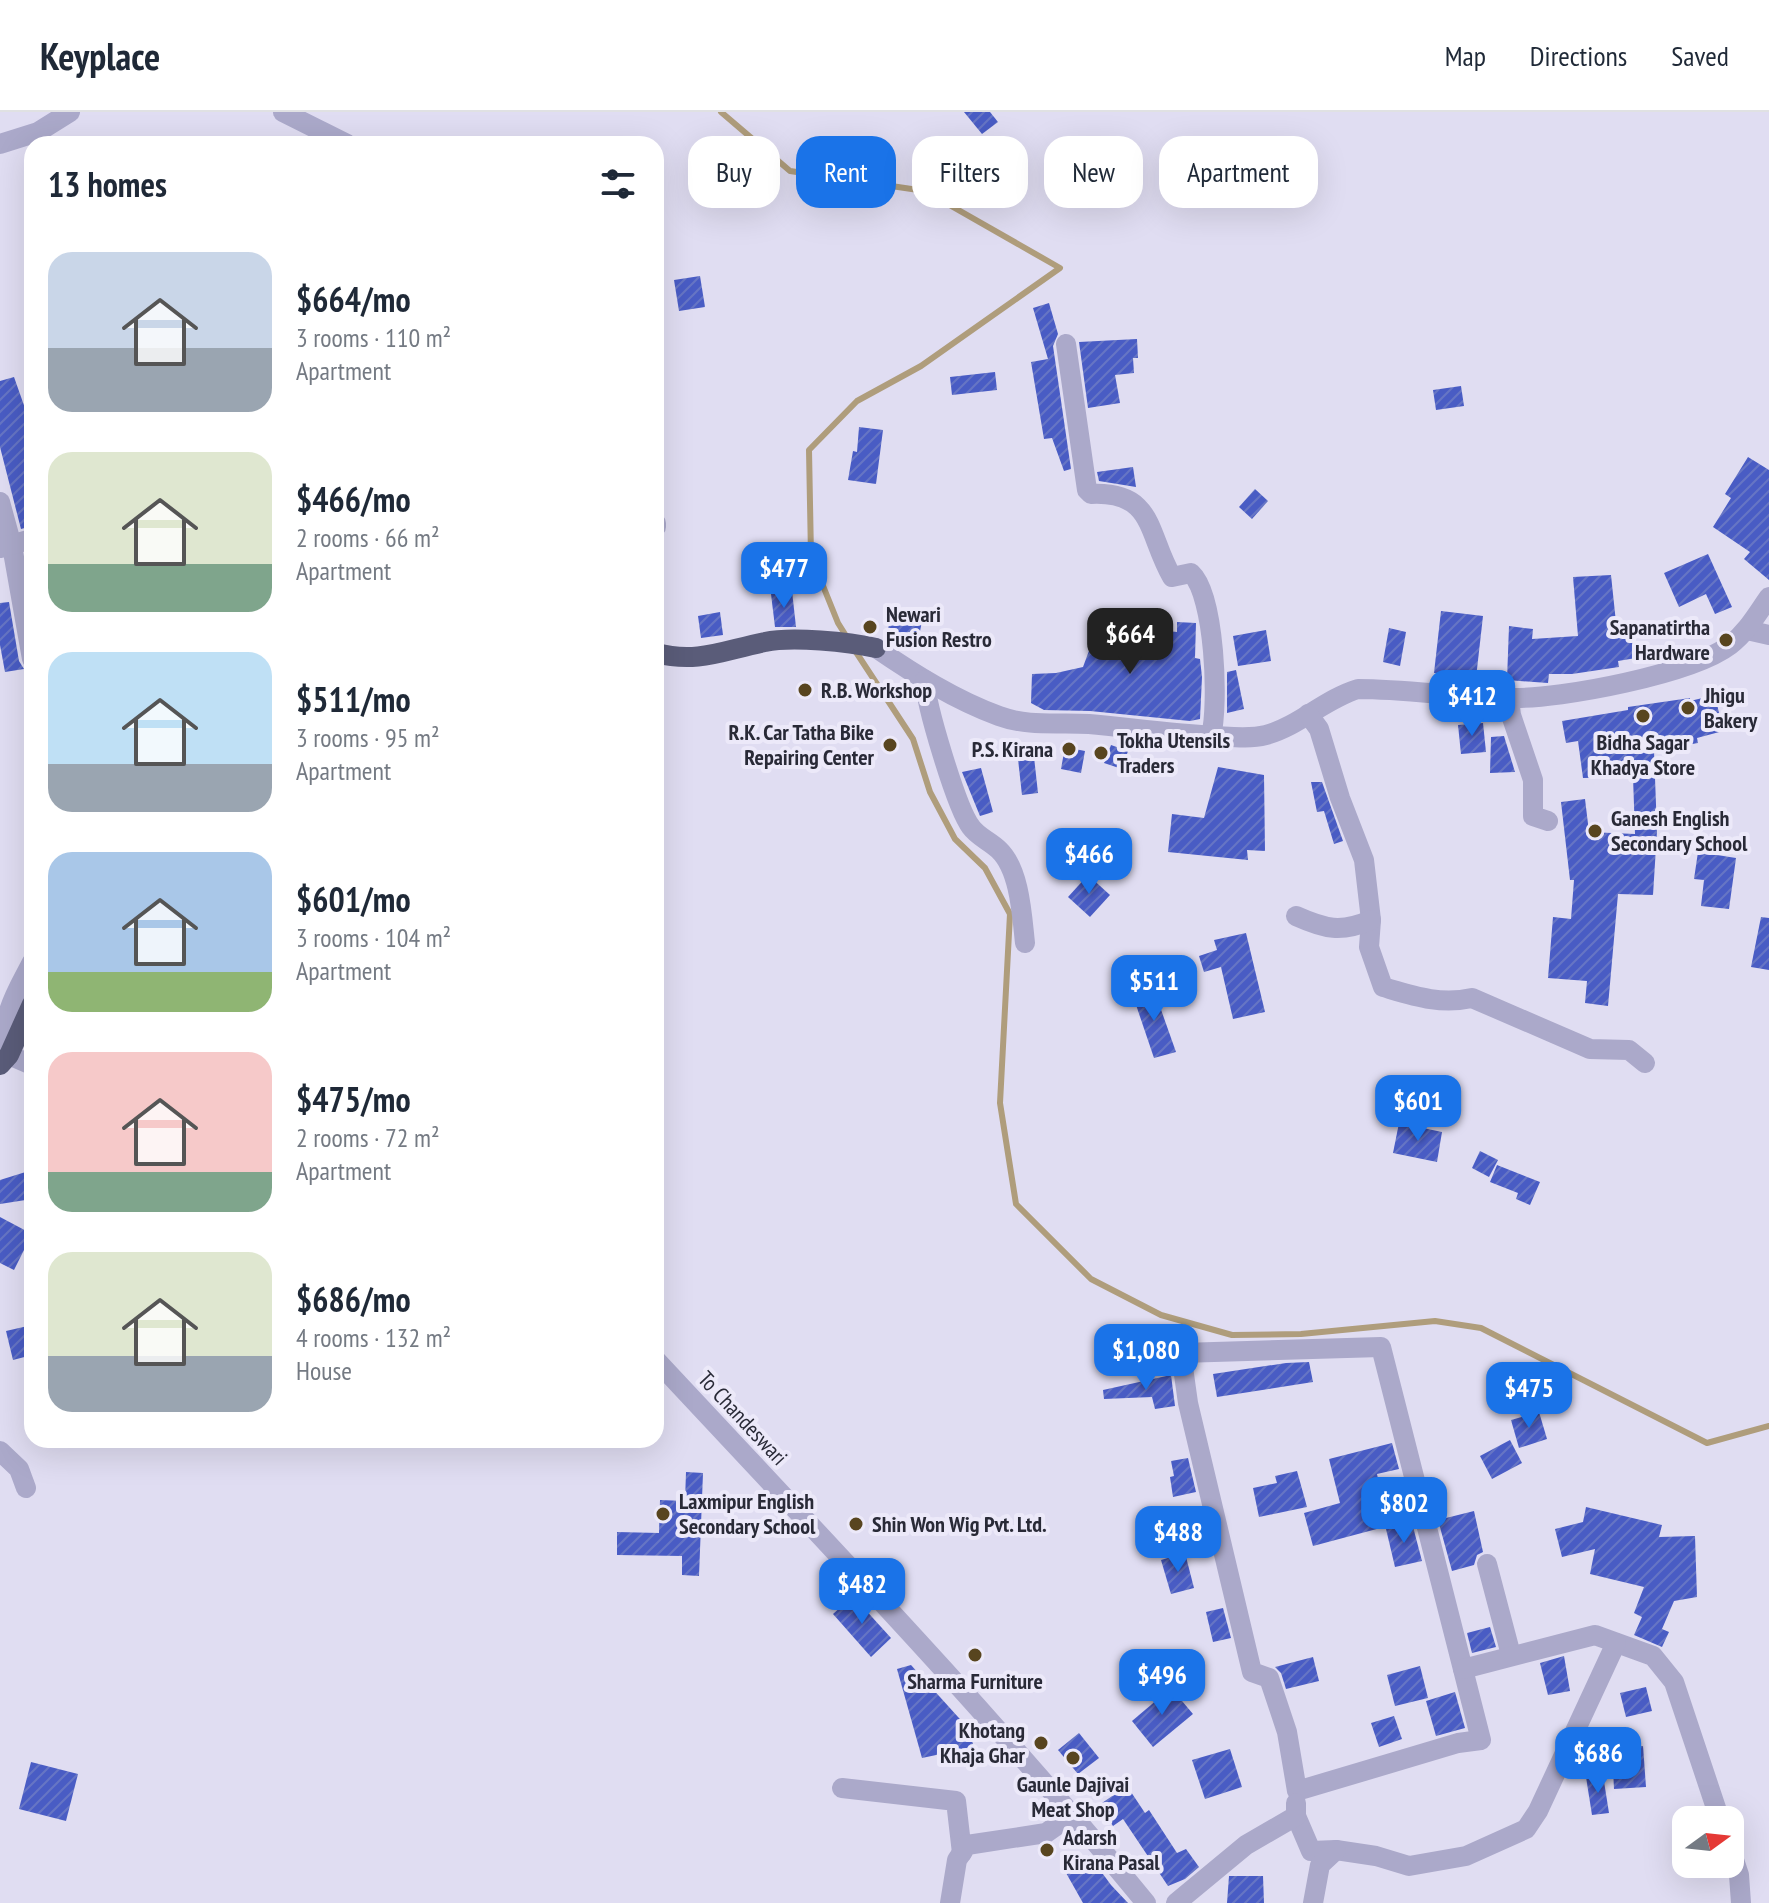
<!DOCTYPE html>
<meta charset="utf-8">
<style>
:root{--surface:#fff;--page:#f6f6f7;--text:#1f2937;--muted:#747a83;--line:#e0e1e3;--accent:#1a73e8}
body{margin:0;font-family:"PT Sans Narrow",sans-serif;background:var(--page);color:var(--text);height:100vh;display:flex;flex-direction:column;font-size:30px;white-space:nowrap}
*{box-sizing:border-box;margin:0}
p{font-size:26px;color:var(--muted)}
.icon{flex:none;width:44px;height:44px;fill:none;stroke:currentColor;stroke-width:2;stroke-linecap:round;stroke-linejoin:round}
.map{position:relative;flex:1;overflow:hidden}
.side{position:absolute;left:24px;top:24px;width:640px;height:1312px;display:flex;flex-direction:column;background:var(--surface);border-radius:24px;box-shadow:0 8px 32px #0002}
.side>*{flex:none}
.hud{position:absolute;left:688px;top:24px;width:760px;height:72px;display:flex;gap:16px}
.needle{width:52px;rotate:75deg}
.buttons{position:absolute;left:1672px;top:1694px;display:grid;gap:16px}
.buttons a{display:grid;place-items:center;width:72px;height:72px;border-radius:16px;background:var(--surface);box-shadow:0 8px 32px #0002;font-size:40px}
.price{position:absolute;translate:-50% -68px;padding:0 18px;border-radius:16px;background:var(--accent);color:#fff;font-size:26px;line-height:52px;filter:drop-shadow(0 2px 4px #0008)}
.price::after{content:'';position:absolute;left:50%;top:48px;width:24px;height:18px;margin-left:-12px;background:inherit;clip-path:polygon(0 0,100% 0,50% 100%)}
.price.active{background:#222;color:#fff}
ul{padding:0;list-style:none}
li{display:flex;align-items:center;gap:24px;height:200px;padding:0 24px}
li span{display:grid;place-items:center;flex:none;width:224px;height:160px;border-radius:24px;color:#555}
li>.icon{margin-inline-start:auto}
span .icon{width:96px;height:96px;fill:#fffc;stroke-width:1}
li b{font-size:34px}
h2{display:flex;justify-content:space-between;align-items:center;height:96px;padding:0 24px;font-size:34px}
.pill{padding:0 28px;border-radius:24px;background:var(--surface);box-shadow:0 8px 32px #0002;font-size:28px;line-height:72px}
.pill.active{background:var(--accent);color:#fff}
header{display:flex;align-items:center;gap:48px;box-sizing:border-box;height:112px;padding:0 40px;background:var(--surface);border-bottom:2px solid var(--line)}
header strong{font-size:38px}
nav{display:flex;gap:44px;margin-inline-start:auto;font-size:28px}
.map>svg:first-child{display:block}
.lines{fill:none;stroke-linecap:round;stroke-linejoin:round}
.stream{stroke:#af9d7c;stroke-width:6}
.building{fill:url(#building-hatch)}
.minor{stroke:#aba9ca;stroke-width:20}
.major{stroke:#5a5c79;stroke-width:20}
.poi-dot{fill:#58451f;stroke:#ece9f9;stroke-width:3}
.labels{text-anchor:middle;stroke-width:8;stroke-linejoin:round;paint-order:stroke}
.poi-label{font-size:22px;font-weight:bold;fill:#292a37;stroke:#ece9f9;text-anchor:start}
.street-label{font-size:22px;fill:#292a37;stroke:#ece9f9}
</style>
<header>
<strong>Keyplace</strong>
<nav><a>Map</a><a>Directions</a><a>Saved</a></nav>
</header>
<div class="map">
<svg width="1769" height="1791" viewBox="0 0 1769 1791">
<defs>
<pattern id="building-hatch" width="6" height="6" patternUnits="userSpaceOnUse" patternTransform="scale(2)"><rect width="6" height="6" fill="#495cc4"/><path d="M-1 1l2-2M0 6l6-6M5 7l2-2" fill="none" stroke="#6675c4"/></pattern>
</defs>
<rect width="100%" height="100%" fill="#e0ddf2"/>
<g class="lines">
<g class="stream">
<path d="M721,0L790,59L925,79L1060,156L921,254L857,289L809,338L811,444L838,511L848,527"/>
<path d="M854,537L913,627L930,680L955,727L985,756L1010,802L1000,991L1016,1092L1091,1167L1161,1203L1232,1223L1301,1222L1435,1209L1481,1216L1707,1331L1769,1314"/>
</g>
</g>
<g class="building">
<path d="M964,0H990L998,10L982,22Z"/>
<path d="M700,164L705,195L679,199L674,168Z"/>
<path d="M1049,191L1058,222L1053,234L1071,357L1064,359L1052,326L1044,327L1031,250L1048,247L1033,196Z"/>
<path d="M1137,227L1138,246H1133L1134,261L1115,263L1120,291L1088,296L1079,230Z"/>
<path d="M995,260L997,278L952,283L950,265Z"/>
<path d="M14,265L32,316V372L27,374L32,393V414L21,417L0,335V269Z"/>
<path d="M1461,274L1464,294L1436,298L1433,278Z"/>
<path d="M859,315L883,318L876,372L848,368L853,339L857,340Z"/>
<path d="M1748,345L1769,358V468L1744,447L1750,440L1713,415L1731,386L1725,382Z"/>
<path d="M1133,355L1136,375L1099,369L1097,360Z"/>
<path d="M1255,377L1268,389L1252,407L1239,395Z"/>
<path d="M1708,442L1732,495L1715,502L1706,482L1679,495L1664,461Z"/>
<path d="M1611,463L1617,520L1631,517L1636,546L1618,549L1619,555L1572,562H1549L1548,571L1507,568L1509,514L1533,517L1532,527L1578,524L1573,465Z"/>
<path d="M792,479L796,515H775L771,482Z"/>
<path d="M9,490L19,549L24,557L5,560L0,533V491Z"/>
<path d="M1441,499L1483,504L1476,566L1434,561Z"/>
<path d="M720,500L723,523L701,526L698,504Z"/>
<path d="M891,503L922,509L917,535L886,527Z"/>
<path d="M1177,510L1196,511L1195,546L1200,547L1202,565L1200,607L1190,609L1090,599L1044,598L1031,591L1032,562L1056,561L1083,555L1097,517L1108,524L1117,513L1177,520Z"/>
<path d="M1389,516L1406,520L1400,554L1383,550Z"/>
<path d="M1266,518L1271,549L1238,554L1233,524Z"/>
<path d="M1236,558L1244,597L1227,601V560Z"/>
<path d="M1715,583L1723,619L1697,626L1698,631L1654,639L1657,719L1653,783L1618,782L1608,894L1585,891L1587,869L1548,866L1553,805L1571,807L1574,768H1570L1561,690L1585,687L1589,720L1635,722L1633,665L1583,666L1578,629L1566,631L1562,609L1628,598V595L1690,586V589Z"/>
<path d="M1483,611L1486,640L1461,642L1458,613Z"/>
<path d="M1504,624L1515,660L1490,661L1491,625Z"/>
<path d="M1111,633L1128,639L1122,657L1104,651Z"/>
<path d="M1065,635L1085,639L1081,661L1061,657Z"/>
<path d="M1034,645L1038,681L1022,683L1018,647Z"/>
<path d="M1218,655L1264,663L1265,739L1247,738L1248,748L1168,740L1172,702L1204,706Z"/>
<path d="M981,656L993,700L980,704L962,660Z"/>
<path d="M1311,670H1322L1343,729L1334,732L1324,699L1317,700Z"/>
<path d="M1698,740L1736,746L1729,797L1701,794L1704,768L1694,767Z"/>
<path d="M1088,763L1110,783L1090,805L1068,785Z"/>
<path d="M1761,805L1769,806V858L1751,855Z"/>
<path d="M1246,821L1265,900L1233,907L1221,855L1204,860L1199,844L1217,838L1214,828Z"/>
<path d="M1153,875L1176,940L1154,946L1132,881Z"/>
<path d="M1399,1011L1442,1020L1437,1050L1393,1041Z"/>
<path d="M1480,1039L1498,1048L1489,1065L1472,1056Z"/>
<path d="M1497,1053L1540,1070L1530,1093L1516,1087L1518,1081L1490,1070Z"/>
<path d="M32,1058V1087L0,1092V1068Z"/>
<path d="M0,1105L32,1122L14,1158L0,1151Z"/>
<path d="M32,1213V1243L13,1248L6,1219Z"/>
<path d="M1309,1250L1313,1270L1217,1285L1213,1262L1286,1251Z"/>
<path d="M1171,1263L1175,1294L1155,1297L1152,1285L1104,1287L1103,1278Z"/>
<path d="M1539,1300L1547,1327L1519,1336L1511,1308Z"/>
<path d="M1510,1328L1522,1351L1492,1367L1480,1344Z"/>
<path d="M1392,1331L1399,1357L1377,1362L1388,1414L1313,1434L1304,1401L1340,1391L1329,1347Z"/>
<path d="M1188,1346L1196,1380L1173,1385L1170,1365L1174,1364L1171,1349Z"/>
<path d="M1297,1359L1307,1395L1259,1405L1253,1376L1277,1371L1275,1364Z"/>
<path d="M686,1360L703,1361L699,1464L682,1463V1444L617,1443V1420L659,1421L660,1388L685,1389Z"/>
<path d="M1586,1395L1662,1413L1659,1425L1695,1424L1697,1485L1674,1489L1662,1517L1669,1520L1662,1535L1634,1523L1642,1505L1634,1501L1644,1475L1590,1462L1595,1437L1562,1445L1555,1417L1583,1410Z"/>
<path d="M1474,1399L1483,1440L1477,1443L1474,1453L1452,1459L1438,1408Z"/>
<path d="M1412,1411L1422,1449L1395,1455L1386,1417Z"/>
<path d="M1185,1441L1194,1476L1171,1482L1161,1448Z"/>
<path d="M853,1484L891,1526L871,1545L833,1502Z"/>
<path d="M1223,1496L1231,1526L1213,1530L1206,1500Z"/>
<path d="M1490,1515L1496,1535L1472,1541L1467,1521Z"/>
<path d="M1564,1544L1570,1579L1548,1583L1540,1551Z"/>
<path d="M1313,1545L1319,1569L1286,1577L1281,1561L1275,1555Z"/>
<path d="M911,1553L968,1616L974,1635L922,1646L897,1557Z"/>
<path d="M1420,1554L1428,1586L1395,1594L1387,1563Z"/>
<path d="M1646,1575L1652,1599L1626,1605L1620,1581Z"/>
<path d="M1171,1576L1193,1602L1153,1635L1132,1609Z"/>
<path d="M1455,1580L1465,1616L1436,1624L1426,1589Z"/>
<path d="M1394,1604L1402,1627L1379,1635L1371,1611Z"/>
<path d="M1079,1621L1099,1646L1078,1662L1058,1638Z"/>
<path d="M1643,1634L1646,1675L1614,1677L1612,1636Z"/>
<path d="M1230,1637L1242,1675L1205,1687L1192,1648Z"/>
<path d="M31,1650L78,1662L66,1709L19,1697Z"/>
<path d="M1603,1663L1609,1701L1592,1703L1586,1665Z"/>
<path d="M1127,1674L1145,1701L1149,1698L1177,1741L1186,1737L1199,1755L1185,1767L1168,1774L1123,1707L1113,1714L1099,1693Z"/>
<path d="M1089,1743L1111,1773L1128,1791H1083L1061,1752Z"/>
<path d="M1229,1764H1263L1264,1791H1227Z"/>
</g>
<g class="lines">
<g class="minor">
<path d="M283,0L347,32"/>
<path d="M0,32L38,20L70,0"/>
<path d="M1066,232L1087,378L1091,382C1155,379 1147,422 1172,465L1191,461C1215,483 1219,593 1211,624"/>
<path d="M0,390L12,434L32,547"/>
<path d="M656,411V415"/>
<path d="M0,436L32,427"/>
<path d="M1747,518L1769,523"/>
<path d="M876,536C914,562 955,588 999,604C1029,615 1058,610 1089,612C1132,616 1174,622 1217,624C1233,625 1250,627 1266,623C1299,614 1325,587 1358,577C1410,577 1460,586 1512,586C1561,587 1692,562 1730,533C1747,520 1757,502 1769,485"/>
<path d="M925,568C925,591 957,697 971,715C978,725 990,729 999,738C1020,758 1022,804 1025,831"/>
<path d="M1509,587L1511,603L1533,668V704L1548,709"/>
<path d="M1308,602L1319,617L1340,686L1364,748L1371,808L1369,835L1383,875C1414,884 1440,893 1472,886L1590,937L1629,938L1645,951"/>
<path d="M1296,804C1325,817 1341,821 1371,808"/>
<path d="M32,850C14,885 0,903 9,943L32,953"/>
<path d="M1381,1235L1481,1628L1458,1631L1297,1679L1287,1620L1269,1566L1252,1560L1188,1291L1181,1241Z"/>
<path d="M656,1248C822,1426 991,1602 1146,1791"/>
<path d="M0,1339L19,1357L26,1376"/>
<path d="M1487,1452L1511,1543"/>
<path d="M1463,1557L1595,1523L1653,1544L1674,1570L1720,1708"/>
<path d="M842,1676L956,1689L962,1741"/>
<path d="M1296,1704L1311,1739L1336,1738L1376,1744L1409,1754L1466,1744L1526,1717L1538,1699L1616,1531"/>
<path d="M1730,1736L1739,1763L1741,1791"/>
<path d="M950,1791L957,1748L967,1733L1046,1721L1073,1702"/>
<path d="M1176,1791L1246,1733L1296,1704V1691"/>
<path d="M1313,1791L1320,1753L1336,1738"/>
</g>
<g class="major">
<path d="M656,541C698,552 724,538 765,530C792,524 849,530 876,536"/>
<path d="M0,953L9,943L32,892"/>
</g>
</g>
<g class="poi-dot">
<circle cx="870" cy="515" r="8"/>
<circle cx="1726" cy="528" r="8"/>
<circle cx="805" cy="578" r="8"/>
<circle cx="1688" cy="596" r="8"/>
<circle cx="1643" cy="604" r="8"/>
<circle cx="890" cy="633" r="8"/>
<circle cx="1069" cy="637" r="8"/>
<circle cx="1101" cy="641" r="8"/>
<circle cx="1595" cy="719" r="8"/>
<circle cx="663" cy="1402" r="8"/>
<circle cx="856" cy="1412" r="8"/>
<circle cx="975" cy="1543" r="8"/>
<circle cx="1041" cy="1631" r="8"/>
<circle cx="1073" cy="1646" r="8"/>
<circle cx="1047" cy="1738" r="8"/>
</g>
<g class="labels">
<g class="poi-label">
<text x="886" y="510">Newari<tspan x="886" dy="25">Fusion Restro</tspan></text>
<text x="1710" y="523" text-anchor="end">Sapanatirtha<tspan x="1710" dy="25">Hardware</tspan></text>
<text x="821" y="586">R.B. Workshop</text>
<text x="1704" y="591">Jhigu<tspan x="1704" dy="25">Bakery</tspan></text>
<text x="874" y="628" text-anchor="end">R.K. Car Tatha Bike<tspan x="874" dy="25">Repairing Center</tspan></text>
<text x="1117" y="636">Tokha Utensils<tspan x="1117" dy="25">Traders</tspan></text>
<text x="1643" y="638" text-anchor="middle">Bidha Sagar<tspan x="1643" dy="25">Khadya Store</tspan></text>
<text x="1053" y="645" text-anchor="end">P.S. Kirana</text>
<text x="1611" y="714">Ganesh English<tspan x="1611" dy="25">Secondary School</tspan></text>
<text x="679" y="1397">Laxmipur English<tspan x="679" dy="25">Secondary School</tspan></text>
<text x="872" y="1420">Shin Won Wig Pvt. Ltd.</text>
<text x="975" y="1577" text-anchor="middle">Sharma Furniture</text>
<text x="1025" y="1626" text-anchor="end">Khotang<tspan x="1025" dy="25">Khaja Ghar</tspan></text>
<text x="1073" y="1680" text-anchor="middle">Gaunle Dajivai<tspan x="1073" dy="25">Meat Shop</tspan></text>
<text x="1063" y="1733">Adarsh<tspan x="1063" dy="25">Kirana Pasal</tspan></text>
</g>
<g class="street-label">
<text transform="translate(743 1306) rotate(47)" y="8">To Chandeswari</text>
</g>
</g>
</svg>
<div class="buttons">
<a><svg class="needle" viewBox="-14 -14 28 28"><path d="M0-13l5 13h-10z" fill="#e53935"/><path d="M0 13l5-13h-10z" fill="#747a83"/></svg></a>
</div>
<b class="price" style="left:784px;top:498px">$477</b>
<b class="price active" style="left:1130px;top:564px">$664</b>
<b class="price" style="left:1472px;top:626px">$412</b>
<b class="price" style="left:1089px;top:784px">$466</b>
<b class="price" style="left:1154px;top:911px">$511</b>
<b class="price" style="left:1418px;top:1031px">$601</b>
<b class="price" style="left:1146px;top:1280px">$1,080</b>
<b class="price" style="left:1529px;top:1318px">$475</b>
<b class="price" style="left:1404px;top:1433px">$802</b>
<b class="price" style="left:1178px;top:1462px">$488</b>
<b class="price" style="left:862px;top:1514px">$482</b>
<b class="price" style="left:1162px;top:1605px">$496</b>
<b class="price" style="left:1598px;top:1683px">$686</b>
<div class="hud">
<a class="pill">Buy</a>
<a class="pill active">Rent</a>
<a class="pill">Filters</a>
<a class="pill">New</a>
<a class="pill">Apartment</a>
</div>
<section class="side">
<h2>13 homes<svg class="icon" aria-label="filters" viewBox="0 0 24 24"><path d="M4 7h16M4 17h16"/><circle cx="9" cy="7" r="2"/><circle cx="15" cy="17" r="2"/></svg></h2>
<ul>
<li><span style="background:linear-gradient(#c9d6e8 60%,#9aa5b1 0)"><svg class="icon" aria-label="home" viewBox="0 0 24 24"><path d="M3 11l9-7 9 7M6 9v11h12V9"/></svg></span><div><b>$664/mo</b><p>3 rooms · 110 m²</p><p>Apartment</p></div></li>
<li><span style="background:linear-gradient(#dfe7d0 70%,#7fa58c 0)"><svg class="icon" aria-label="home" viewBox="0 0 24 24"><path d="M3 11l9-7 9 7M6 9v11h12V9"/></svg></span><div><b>$466/mo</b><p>2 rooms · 66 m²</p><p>Apartment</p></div></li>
<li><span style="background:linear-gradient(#bfe0f5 70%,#9aa5b1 0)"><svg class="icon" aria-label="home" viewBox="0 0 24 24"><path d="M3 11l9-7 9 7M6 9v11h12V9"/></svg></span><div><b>$511/mo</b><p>3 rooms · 95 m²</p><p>Apartment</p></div></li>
<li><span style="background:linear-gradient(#a9c7e8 75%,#8fb573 0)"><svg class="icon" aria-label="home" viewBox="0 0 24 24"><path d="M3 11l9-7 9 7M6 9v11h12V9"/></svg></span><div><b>$601/mo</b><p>3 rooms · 104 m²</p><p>Apartment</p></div></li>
<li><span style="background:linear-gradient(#f6c9c9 75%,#7fa58c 0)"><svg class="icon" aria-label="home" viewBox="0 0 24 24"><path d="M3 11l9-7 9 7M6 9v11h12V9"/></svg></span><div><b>$475/mo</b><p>2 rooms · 72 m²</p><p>Apartment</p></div></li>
<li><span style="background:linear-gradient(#dfe7d0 65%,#9aa5b1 0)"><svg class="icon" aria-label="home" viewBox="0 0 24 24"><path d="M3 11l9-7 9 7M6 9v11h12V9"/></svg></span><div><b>$686/mo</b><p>4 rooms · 132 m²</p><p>House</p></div></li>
</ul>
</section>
</div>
